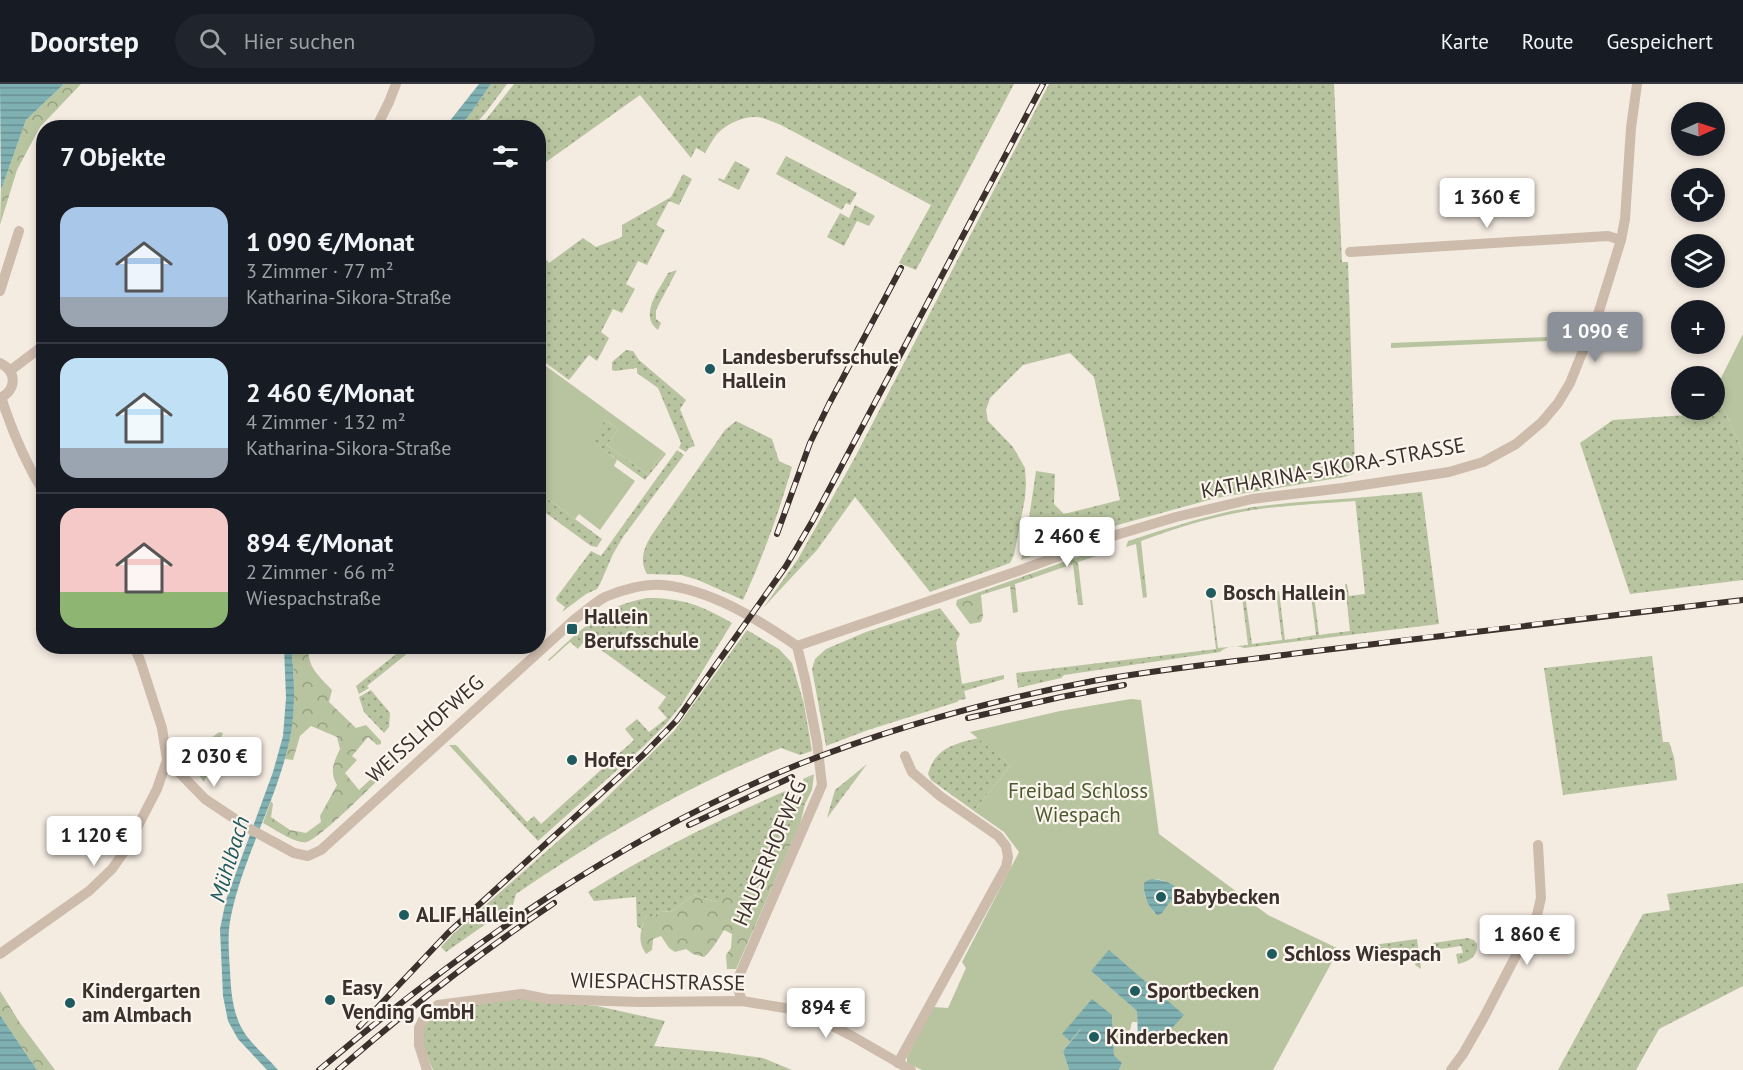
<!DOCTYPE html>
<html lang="de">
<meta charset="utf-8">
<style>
:root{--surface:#171b24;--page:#20242c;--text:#f1f3f6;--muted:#9ea1a6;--line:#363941;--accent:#8c9099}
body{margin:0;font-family:"PT Sans",sans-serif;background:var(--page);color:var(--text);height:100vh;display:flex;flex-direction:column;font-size:22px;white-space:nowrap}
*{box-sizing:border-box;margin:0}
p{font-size:20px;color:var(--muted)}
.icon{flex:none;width:33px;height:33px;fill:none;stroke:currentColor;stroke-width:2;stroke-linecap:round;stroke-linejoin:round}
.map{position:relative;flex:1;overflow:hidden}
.drawer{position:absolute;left:36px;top:36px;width:510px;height:534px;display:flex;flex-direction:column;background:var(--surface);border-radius:24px;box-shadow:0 3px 9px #0003}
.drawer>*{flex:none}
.needle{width:39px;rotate:87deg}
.tools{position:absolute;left:1671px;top:18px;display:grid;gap:12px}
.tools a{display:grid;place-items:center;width:54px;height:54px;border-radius:50%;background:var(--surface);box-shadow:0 3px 9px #0003;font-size:30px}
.price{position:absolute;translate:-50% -51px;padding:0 14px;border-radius:6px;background:#fff;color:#222;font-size:20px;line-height:39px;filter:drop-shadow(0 2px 3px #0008)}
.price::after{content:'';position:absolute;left:50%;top:36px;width:18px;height:14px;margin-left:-9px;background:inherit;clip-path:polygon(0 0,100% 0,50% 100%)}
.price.selected{background:var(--accent);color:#fff}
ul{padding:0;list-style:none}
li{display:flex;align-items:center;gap:18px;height:150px;padding:0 24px}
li+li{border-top:2px solid var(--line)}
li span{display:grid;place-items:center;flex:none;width:168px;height:120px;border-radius:18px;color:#555}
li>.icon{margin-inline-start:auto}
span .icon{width:72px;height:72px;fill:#fffc;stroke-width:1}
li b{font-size:26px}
h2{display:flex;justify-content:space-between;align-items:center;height:72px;padding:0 24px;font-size:26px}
header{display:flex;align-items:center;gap:36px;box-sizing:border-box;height:84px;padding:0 30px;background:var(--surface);border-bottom:2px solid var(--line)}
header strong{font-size:28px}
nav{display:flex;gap:33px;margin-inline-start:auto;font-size:21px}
.search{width:420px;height:54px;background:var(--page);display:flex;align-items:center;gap:15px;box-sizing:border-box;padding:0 21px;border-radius:33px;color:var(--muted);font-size:22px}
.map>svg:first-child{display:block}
.grass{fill:url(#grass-dots)}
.forest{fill:url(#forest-crowns)}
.park{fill:#b8c4a0;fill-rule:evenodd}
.water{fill:url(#water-rules)}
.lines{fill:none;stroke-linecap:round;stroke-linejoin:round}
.minor{stroke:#cdbbac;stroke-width:10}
.rail-casing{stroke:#3b302b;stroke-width:6}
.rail{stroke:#fbf5ee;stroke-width:4;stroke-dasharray:11;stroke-linecap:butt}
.poi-dot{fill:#1f5a5e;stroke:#fbf5ee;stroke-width:2}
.labels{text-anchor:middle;stroke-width:4.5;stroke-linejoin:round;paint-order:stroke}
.poi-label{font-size:21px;font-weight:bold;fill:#3b302b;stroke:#fbf5ee;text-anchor:start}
.street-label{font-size:21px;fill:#3b302b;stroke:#fbf5ee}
.park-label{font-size:21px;fill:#4a5a2e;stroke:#fbf5ee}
.water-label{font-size:22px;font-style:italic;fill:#1f5a5e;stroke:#fbf5ee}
</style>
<header>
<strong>Doorstep</strong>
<div class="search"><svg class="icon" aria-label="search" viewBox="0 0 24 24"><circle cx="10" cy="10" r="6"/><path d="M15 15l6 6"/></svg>Hier suchen</div>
<nav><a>Karte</a><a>Route</a><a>Gespeichert</a></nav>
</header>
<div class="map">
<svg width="1743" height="986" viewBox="0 0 1743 986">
<defs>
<pattern id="grass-dots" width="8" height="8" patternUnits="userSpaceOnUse" patternTransform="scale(1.5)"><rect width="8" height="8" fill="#b8c4a0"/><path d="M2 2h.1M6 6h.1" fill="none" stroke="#97a083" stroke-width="1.8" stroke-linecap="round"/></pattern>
<pattern id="forest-crowns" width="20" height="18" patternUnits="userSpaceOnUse" patternTransform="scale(1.5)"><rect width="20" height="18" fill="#b8c4a0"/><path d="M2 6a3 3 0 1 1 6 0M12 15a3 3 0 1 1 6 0" fill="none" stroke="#97a083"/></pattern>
<pattern id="water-rules" width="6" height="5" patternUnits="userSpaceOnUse" patternTransform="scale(1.5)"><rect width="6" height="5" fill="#7fb0b2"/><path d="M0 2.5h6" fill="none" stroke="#699091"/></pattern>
</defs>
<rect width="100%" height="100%" fill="#f4ebe1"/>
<g class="grass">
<path d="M491,0H507L487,27L473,43L458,44L468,33Z"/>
<path d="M514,0H1014L916,186L899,179L931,121L781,41C775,39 769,36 763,34C748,30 729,38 718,49C713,54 709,63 705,69L696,64L691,74L640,11L539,83L538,44L480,43Z"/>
<path d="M1049,0H1334L1342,178H1348L1355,382L1353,390L1344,393L1216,414L1114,442L1021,476L1028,441L1036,387L1055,390L1054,420L1064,430L1120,416L1094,293L1070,269L1023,281L990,314L986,326L988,337L1013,363L1025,384L1026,400L1025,414L1014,471L1010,479L930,508L855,413L817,466L763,524L798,475L854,375Z"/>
<path d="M786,72L857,109L850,121L846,119L842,126L776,90Z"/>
<path d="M735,77L750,85L739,106L718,96L719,94L724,96Z"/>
<path d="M683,90L692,95L679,121L669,117L656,141L665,146L647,181L638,177L626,200L635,205L622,229L613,225L601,248L609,254L597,277L589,271L569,296L539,274V167L549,179L583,154L596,163L622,153V141L671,113Z"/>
<path d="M855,121L875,132L869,142L857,137L844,162L827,153L840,129L849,134Z"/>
<path d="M677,186L656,226V235L661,239L658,246C638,231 660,205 668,189Z"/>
<path d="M626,266L633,267L639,276L686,316L680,325L695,362L689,364L686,368L679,364L681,359L658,304L637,289V284L615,287L612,286V278Z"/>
<path d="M1715,306L1743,368V496L1630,510L1580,359L1613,336L1701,330L1704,326H1714Z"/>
<path d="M605,336L618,345L607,361L647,390L664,368L666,370L645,396L590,356Z"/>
<path d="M736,337L772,355L779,377L792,383C779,428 763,473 743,516L698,496L681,491L647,490C639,477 644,464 651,452L725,346Z"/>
<path d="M677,366L684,371L623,453L613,470L600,500L597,505L586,510L562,528L565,523L557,517L556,514L591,467L601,472Z"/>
<path d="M1422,408L1439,540L1244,564C1236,561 1226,562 1220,568L1064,591L1061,594L1018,604L1016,589L1216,565L1210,515H1212L1218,564L1248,561L1242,512L1245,511L1252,560L1282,556L1276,508L1279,507L1285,556L1316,551L1310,504L1313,503L1319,551L1350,547L1345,500H1347L1349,512L1365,510L1355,414Z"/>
<path d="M548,415L602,455L597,463L591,462L539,424V419L543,422Z"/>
<path d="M647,514C682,514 701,521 732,539L682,620L666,640L644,662L538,757L449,661H456L527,738L534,732L541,740L634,656L625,645L637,635L649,648L667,634L658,624L666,613L586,555L578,565L570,558L549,577L548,576C581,546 602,522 647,514Z"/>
<path d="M940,524L960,550L956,559L962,600L1004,591V595L964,607L966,615L959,616L957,618L868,646L826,662L812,585L815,575L826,565L866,548Z"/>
<path d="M747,546L779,565L792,579L804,620L812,667L800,671L781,664C686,703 601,752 516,810L513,821L446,868L441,863L453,850L601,719L674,647Z"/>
<path d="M405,563H409V568L367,602L369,604L359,610L356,602Z"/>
<path d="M1652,572L1663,658H1669L1674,673L1677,696L1563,711L1544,584Z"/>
<path d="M371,606L390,629L389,643L384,649L364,628L359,613Z"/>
<path d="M978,654L1011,681L974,727L931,696L928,690C935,664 954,660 978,654Z"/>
<path d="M867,680L830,730L827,734L835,706Z"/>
<path d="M814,690L807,696L798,709L797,716L791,727V741L785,750L772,761L770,773L752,795L750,810L716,818L694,811L671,828L661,827L652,833H646L641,845L637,842L636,813L594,817L588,808C656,765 729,731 804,699L803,695Z"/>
<path d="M1743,799V902L1659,945L1636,986H1558L1643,830L1670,826L1667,810Z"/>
<path d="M1468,854L1474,856L1477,860C1478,873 1469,877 1458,880L1456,870L1463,869L1461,862L1433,866V859Z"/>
<path d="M1417,855L1421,885L1415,881L1418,873L1398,864L1394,871L1373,861Z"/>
<path d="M522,914L597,922L665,937L654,962L719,968L763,974L792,986H433L423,961V944L435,929L467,922Z"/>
</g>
<g class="forest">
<path d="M64,0H81L40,43L17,86L0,141L1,106L26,36Z"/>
<path d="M1355,414L1356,417C1326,419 1296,421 1267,424C1224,429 1181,442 1141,457L1147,513L1143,514L1136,460L1126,463L1128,457C1162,446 1196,435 1231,427C1272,419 1314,417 1355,414Z"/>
<path d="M1097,466L1101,467L1099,471L1078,478L1083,521H1078L1073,480L1015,500L1018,528L1013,529L1010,502L981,511L983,532L981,538L970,540L956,521L957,516Z"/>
<path d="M291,563H308C308,584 318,591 332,606L329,618L356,644L366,641L381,657V660L377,661L368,653L352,672L357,676L345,689L359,706L386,681L384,674L387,672L393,678L390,684C378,696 318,757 306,758C295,760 273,744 263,739L271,717L273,720L271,733L290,746L306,749L321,738L320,732L337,701C329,687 334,678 340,665L337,653L311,642L300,652L293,676L285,675C295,639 296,600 291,563Z"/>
<path d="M814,690L812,706L805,720L800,740L736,885H727L726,871L731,864L732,850L724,846C719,854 711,868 704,873L693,870L686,865L675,868L669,864L661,852L653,855L652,866L646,870C637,857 640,847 646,833H652L661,827L671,828L694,811L716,818L729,806L738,813L750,810L752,795L759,779L770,773L772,761L779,748L785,750L791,741V727L797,716L799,703L803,702L807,696Z"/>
<path d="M0,907L20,939L55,986H37L0,931Z"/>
</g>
<g class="park">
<path d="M1743,250V368L1715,306Z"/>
<path d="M1547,253V257L1391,264V259Z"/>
<path d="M539,277L664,368L647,390L607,361L618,345L605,336L591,356L617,376L614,382L635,397L600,446L579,430L575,435L548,415L543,422L539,419Z"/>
<path d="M1131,615L1141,616L1159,750L1268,831L1339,865L1273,986H1119L1122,979L1114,971L1112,931L1080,944L1081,945L1063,967L1069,986H922L907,979V973L933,923L948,924L966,884L962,878L1019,768L1004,748L974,727L1011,681L970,648L1060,627ZM1156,795L1165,797L1175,815L1168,819L1163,828L1154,829L1145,813L1144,803L1148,796ZM1091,887L1183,931L1139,956L1138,952H1128L1127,947L1130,946L1132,938H1137V927Z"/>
<path d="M219,648L223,649L204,698L186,674Z"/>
</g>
<g class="water">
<path d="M0,0H64L26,36L1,106Z"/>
<path d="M479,0H491L468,33L458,43H445Z"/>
<path d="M284,563H291C295,595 296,631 288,663C274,721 243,774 231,832C227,850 229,869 230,887C231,906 232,923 240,941C248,958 266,972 278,986H267L238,955L228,937L223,912L220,845L226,816L273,688L283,652L286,614Z"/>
<path d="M1152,795C1163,796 1182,800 1177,814C1165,818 1168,826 1159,831H1157C1148,823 1143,811 1144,799L1148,796Z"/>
<path d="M1109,866L1184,931L1163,954L1138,956L1137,927L1091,887Z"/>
<path d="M1092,915L1112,931L1114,971L1122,979L1119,986H1069L1063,967L1081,945H1080L1070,957L1062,950Z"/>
<path d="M0,931L37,986H0Z"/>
</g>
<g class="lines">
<g class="minor">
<path d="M376,44L389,18L396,0"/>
<path d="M1350,168L1608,152L1621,156"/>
<path d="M0,207L19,147"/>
<path d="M0,279C17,287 17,306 0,314"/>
<path d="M11,286L44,261"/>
<path d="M1,313C12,347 25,378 44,409"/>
<path d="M167,676L205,715L250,745L294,769L308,772L321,766L575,535C585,528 594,519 605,513C621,506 646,499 663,501C712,506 757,535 797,562L1018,487L1116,451L1176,433L1252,415L1343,404L1449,388L1483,378L1516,360L1542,338L1558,319L1570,299L1599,227L1621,156L1625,135L1631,44L1637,0"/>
<path d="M0,870L89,807L112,785L126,765L157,705L167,676L162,644L141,579L134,562"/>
<path d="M742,917L738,905L739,892L822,701L817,658L805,595L797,562"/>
<path d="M898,979L1006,783L1008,773L1006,762L998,752L940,712L912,688L905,672"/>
<path d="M427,986L419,961V944L426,930L438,921L522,910L547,915L639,918L742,917L791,925L821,936L852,952L911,986"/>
<path d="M1451,986L1463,970L1483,935L1537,831L1541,814L1538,761"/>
</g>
<g class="rail-casing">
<g id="rail">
<path d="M777,450L810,359L829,320L901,184"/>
<path d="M968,634L1061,613L1124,601"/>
<path d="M689,741L792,693"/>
<path d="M359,943L448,849L643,671L677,636L786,482L813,436L1043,0"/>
<path d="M319,986C464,863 620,753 797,681C893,643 993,616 1093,597C1161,585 1231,578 1299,569C1447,550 1595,533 1743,516"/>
<path d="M338,986C407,926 478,870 554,819"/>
</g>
</g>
<use href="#rail" class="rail"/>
</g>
<g class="poi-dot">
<circle cx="710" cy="285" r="6"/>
<circle cx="1211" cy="509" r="6"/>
<rect x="566" y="539" width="12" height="12" rx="3"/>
<circle cx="572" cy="676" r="6"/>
<circle cx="1161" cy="813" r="6"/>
<circle cx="404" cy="831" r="6"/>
<circle cx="1272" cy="870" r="6"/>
<circle cx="1135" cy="907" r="6"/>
<circle cx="330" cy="916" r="6"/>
<circle cx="70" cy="919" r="6"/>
<circle cx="1094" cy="953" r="6"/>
</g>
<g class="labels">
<g class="poi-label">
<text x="722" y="280">Landesberufsschule<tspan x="722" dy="24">Hallein</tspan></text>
<text x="1223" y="516">Bosch Hallein</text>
<text x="584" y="540">Hallein<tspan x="584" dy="24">Berufsschule</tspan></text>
<text x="584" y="683">Hofer</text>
<text x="1173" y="820">Babybecken</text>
<text x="416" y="838">ALIF Hallein</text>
<text x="1284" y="877">Schloss Wiespach</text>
<text x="342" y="911">Easy<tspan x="342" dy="24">Vending GmbH</tspan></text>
<text x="82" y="914">Kindergarten<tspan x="82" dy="24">am Almbach</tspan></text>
<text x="1147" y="914">Sportbecken</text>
<text x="1106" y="960">Kinderbecken</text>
</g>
<g class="street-label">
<text transform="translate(1333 384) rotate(-10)" y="7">KATHARINA-SIKORA-STRASSE</text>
<text transform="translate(425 645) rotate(-42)" y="7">WEISSLHOFWEG</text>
<text transform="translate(770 769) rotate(-67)" y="7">HAUSERHOFWEG</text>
<text transform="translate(658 898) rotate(1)" y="7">WIESPACHSTRASSE</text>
</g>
<g class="park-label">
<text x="1078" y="714">Freibad Schloss<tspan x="1078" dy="24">Wiespach</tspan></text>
</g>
<g class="water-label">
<text transform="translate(229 775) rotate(-73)" y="8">Mühlbach</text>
</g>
</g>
</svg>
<div class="tools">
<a><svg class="needle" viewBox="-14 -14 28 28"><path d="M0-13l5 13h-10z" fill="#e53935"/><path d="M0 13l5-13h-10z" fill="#9ea1a6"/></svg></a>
<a><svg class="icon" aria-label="locate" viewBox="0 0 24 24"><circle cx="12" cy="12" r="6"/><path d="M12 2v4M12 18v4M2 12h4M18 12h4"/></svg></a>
<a><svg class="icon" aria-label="layers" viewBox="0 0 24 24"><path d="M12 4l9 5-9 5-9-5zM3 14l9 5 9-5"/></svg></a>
<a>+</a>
<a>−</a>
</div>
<b class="price" style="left:1487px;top:145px">1 360 €</b>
<b class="price selected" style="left:1595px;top:279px">1 090 €</b>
<b class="price" style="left:1067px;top:484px">2 460 €</b>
<b class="price" style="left:214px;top:704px">2 030 €</b>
<b class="price" style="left:94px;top:783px">1 120 €</b>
<b class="price" style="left:1527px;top:882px">1 860 €</b>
<b class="price" style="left:826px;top:955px">894 €</b>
<section class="drawer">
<h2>7 Objekte<svg class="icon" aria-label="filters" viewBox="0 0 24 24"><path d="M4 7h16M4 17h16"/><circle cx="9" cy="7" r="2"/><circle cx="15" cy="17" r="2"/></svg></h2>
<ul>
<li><span style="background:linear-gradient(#a9c7e8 75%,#9aa5b1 0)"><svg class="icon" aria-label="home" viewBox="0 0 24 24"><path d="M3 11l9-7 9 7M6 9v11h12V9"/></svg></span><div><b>1 090 €/Monat</b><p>3 Zimmer · 77 m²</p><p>Katharina-Sikora-Straße</p></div></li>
<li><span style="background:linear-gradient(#bfe0f5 75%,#9aa5b1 0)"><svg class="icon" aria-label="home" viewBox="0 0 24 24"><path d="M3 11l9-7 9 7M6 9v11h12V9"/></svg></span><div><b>2 460 €/Monat</b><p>4 Zimmer · 132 m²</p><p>Katharina-Sikora-Straße</p></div></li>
<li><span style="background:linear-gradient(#f6c9c9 70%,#8fb573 0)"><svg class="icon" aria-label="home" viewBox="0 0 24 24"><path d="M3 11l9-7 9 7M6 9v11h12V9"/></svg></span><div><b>894 €/Monat</b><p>2 Zimmer · 66 m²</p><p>Wiespachstraße</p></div></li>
</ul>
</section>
</div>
